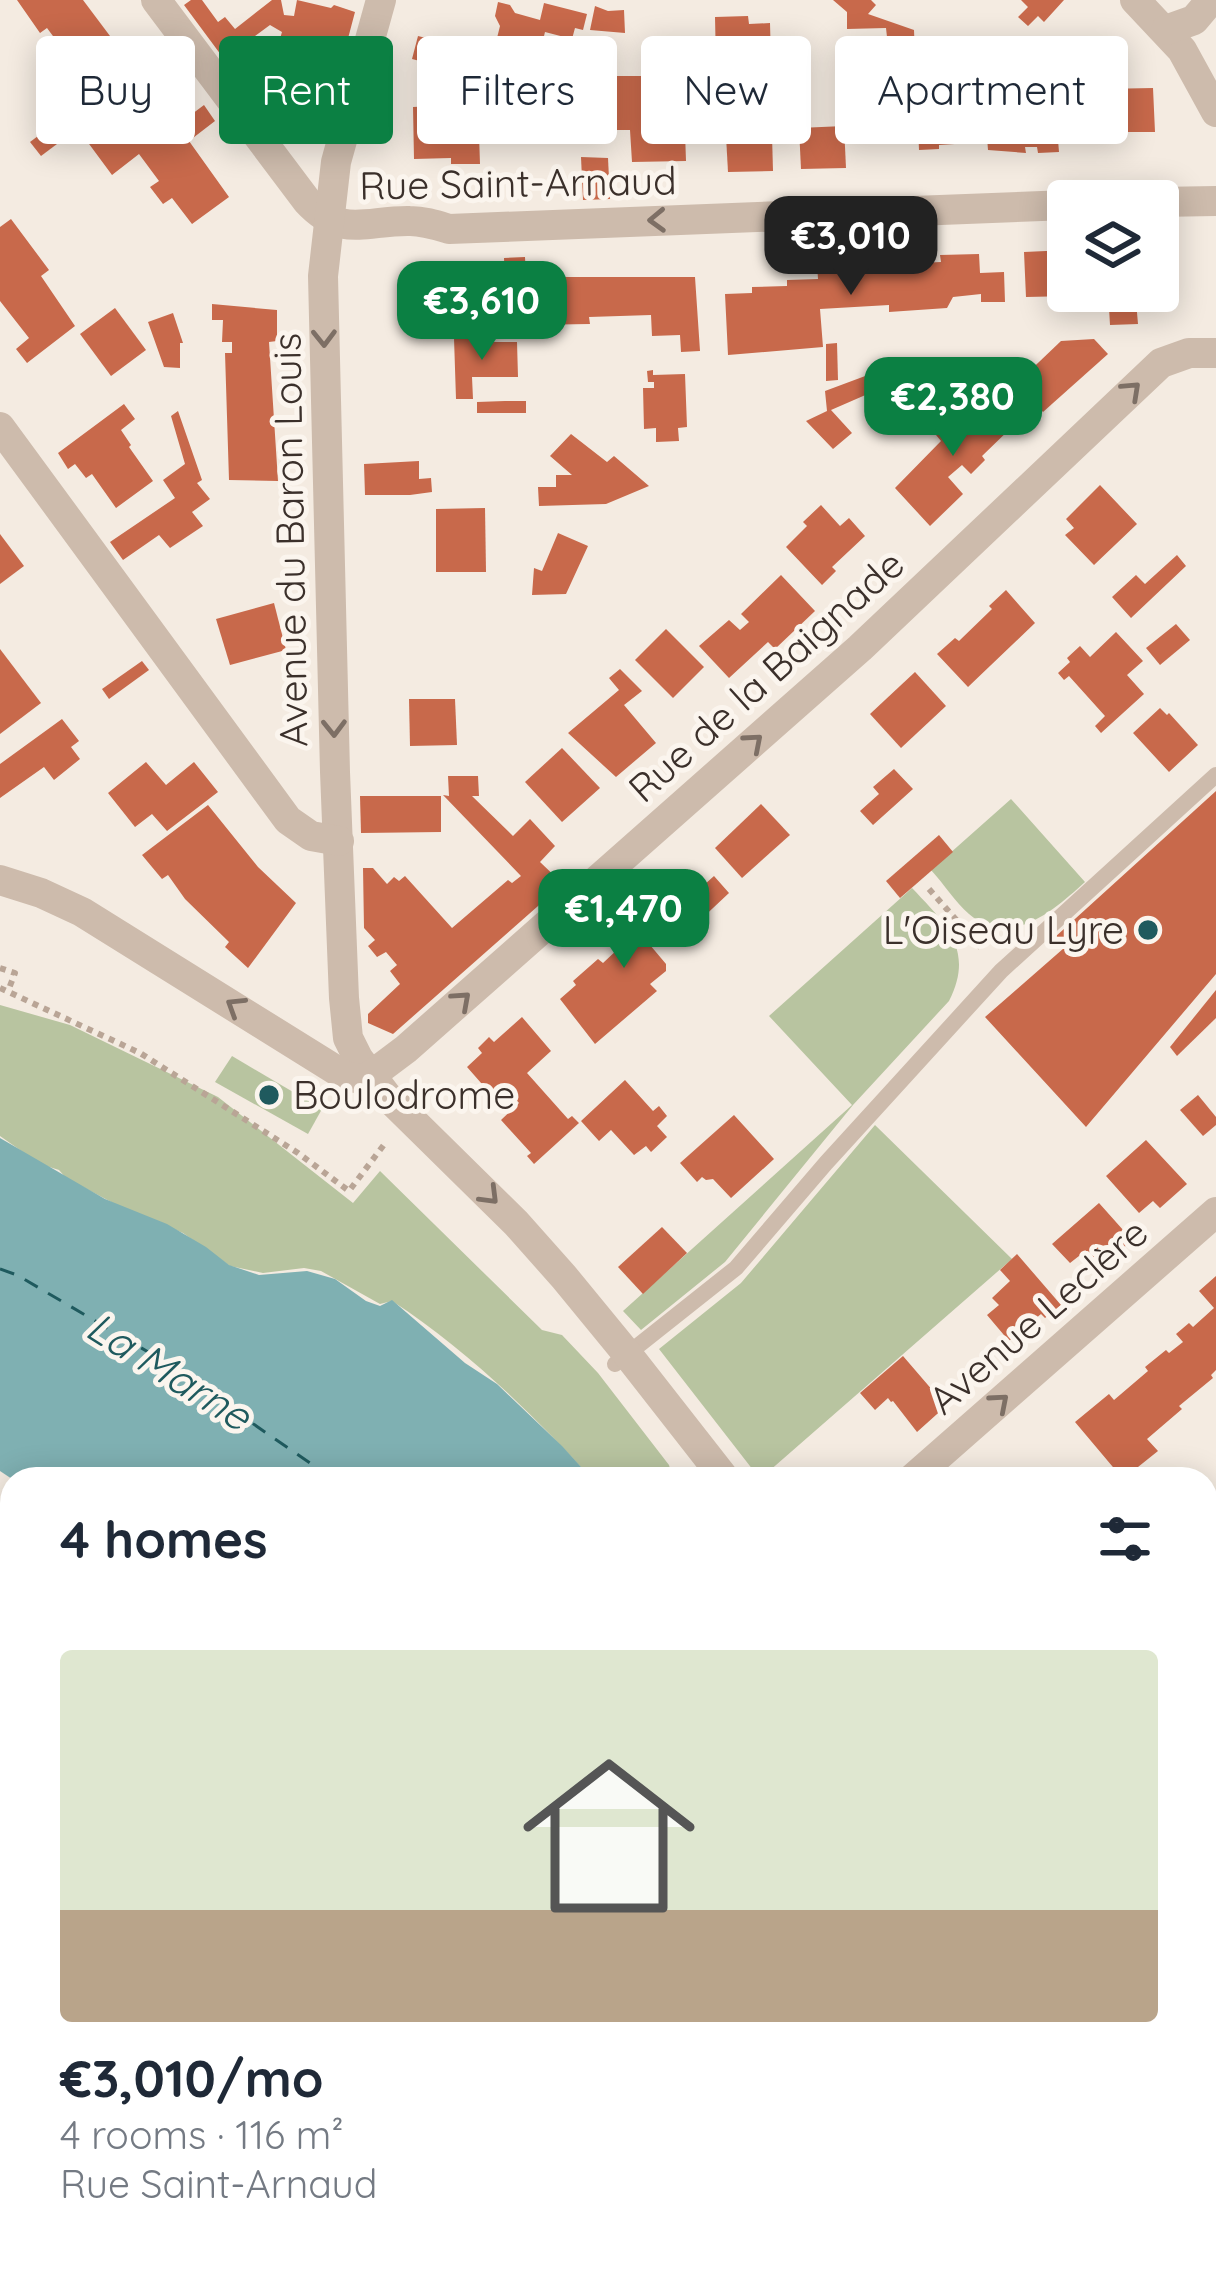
<!DOCTYPE html>
<meta charset="utf-8">
<style>
:root{--surface:#fff;--page:#f6f6f7;--text:#1f2937;--muted:#747a83;--line:#e0e1e3;--accent:#0b8043}
body{margin:0;font-family:Quicksand,sans-serif;background:var(--page);color:var(--text);height:100vh;display:flex;flex-direction:column;font-size:45px;white-space:nowrap}
*{box-sizing:border-box;margin:0}
p{font-size:39px;color:var(--muted)}
.icon{flex:none;width:66px;height:66px;fill:none;stroke:currentColor;stroke-width:2;stroke-linecap:round;stroke-linejoin:round}
.map{position:relative;flex:1;overflow:hidden}
.details{position:absolute;left:0px;top:1467px;width:1218px;height:807px;display:flex;flex-direction:column;background:var(--surface);border-radius:36px 36px 0 0;box-shadow:0 6px 30px #0003}
.details>*{flex:none}
.hud{position:absolute;left:36px;top:36px;width:1146px;height:108px;display:flex;gap:24px}
.buttons{position:absolute;left:1047px;top:180px;display:grid;gap:24px}
.buttons a{display:grid;place-items:center;width:132px;height:132px;border-radius:12px;background:var(--surface);box-shadow:0 6px 30px #0003;font-size:60px}
.price{position:absolute;translate:-50% -102px;padding:0 27px;border-radius:24px;background:var(--accent);color:#fff;font-size:39px;line-height:78px;filter:drop-shadow(0 3px 6px #0008)}
.price::after{content:'';position:absolute;left:50%;top:72px;width:36px;height:27px;margin-left:-18px;background:inherit;clip-path:polygon(0 0,100% 0,50% 100%)}
.price.on{background:#222;color:#fff}
ul{padding:0;list-style:none}
li{display:grid;align-content:center;gap:24px;height:636px;padding:0 60px}
li+li{border-top:3px solid var(--line)}
li span{display:grid;place-items:center;height:372px;border-radius:12px;color:#555}
li>.icon{margin-inline-start:auto}
span .icon{width:216px;height:216px;fill:#fffc;stroke-width:1}
li b{font-size:51px}
h2{display:flex;justify-content:space-between;align-items:center;height:144px;padding:0 60px;font-size:51px}
.chip{padding:0 42px;border-radius:12px;background:var(--surface);box-shadow:0 6px 30px #0003;font-size:42px;line-height:108px}
.chip.on{background:var(--accent);color:#fff}
.map>svg:first-child{display:block}
.green{fill:#b8c4a0}
.water{fill:#7fb0b2}
.lines{fill:none;stroke-linecap:round;stroke-linejoin:round}
.ferry{stroke:#1f5a5e;stroke-width:3;stroke-dasharray:15 12;stroke-linecap:butt}
.building{fill:#c8694b}
.path{stroke:#b9a596;stroke-width:6;stroke-dasharray:6 6;stroke-linecap:butt}
.lane{stroke:#cdbbac;stroke-width:16}
.street{stroke:#cdbbac;stroke-width:30}
.oneway{stroke:#7d6f65}
.poi-dot{fill:#1f5a5e;stroke:#fbf5ee;stroke-width:4.5}
.labels{text-anchor:middle;stroke-width:10;stroke-linejoin:round;paint-order:stroke}
.street-label{font-size:39px;fill:#3b302b;stroke:#fbf5ee}
.poi-label{font-size:39px;fill:#3b302b;stroke:#fbf5ee;text-anchor:end}
.water-label{font-size:42px;font-style:italic;fill:#1f5a5e;stroke:#fbf5ee}
</style>
<div class="map">
<svg width="1216" height="2273" viewBox="0 0 1216 2273">
<rect width="100%" height="100%" fill="#f4ebe1"/>
<g class="green">
<path d="M1011,799L1085,882C1054,910 1010,950 969,914C955,902 944,884 931,870Z"/>
<path d="M912,888C946,924 975,950 949,1001L853,1105L725,1262L641,1330L623,1311L852,1105L769,1016Z"/>
<path d="M0,1005L70,1025L218,1097L353,1203L380,1171L542,1330L562,1335L598,1373L669,1465L673,1479H592C533,1414 466,1349 392,1301L380,1304L321,1271L304,1268L263,1273L230,1266L183,1233L115,1204L66,1178L59,1170L40,1164L0,1136Z"/>
<path d="M232,1056L322,1109L308,1134L215,1082Z"/>
<path d="M875,1125L1012,1259L760,1479L659,1349L741,1283Z"/>
<path d="M0,1505L12,1512V2262H613L618,2273H0Z"/>
<path d="M1216,2124V2273H1095L1090,2262H1206V2129Z"/>
</g>
<g class="water">
<path d="M0,1138L105,1199L167,1224L206,1247L229,1265L259,1275L307,1271L335,1279L366,1301L380,1306L392,1300L465,1363L497,1384L562,1446L592,1479H12L0,1471Z"/>
<path d="M740,2262H1088L1095,2273H744Z"/>
</g>
<g class="lines">
<g class="ferry">
<path d="M0,1269L17,1275L155,1356L333,1479"/>
<path d="M998,2262L1002,2273"/>
</g>
</g>
<g class="building">
<path d="M17,0H83L110,36L73,63L47,28L40,33Z"/>
<path d="M191,0H202L218,22L225,17L235,29L272,0H281L284,15L294,16L297,0L331,8L334,5L355,12L346,46L327,41L315,94L265,82L275,41L279,42L282,32L270,25L224,59L184,5Z"/>
<path d="M833,0H871L876,5L868,14L914,30L915,56H907L908,73L859,74L858,53H862V46H888L886,28L847,29V12Z"/>
<path d="M1021,0H1064L1044,22L1038,16L1028,26L1018,17L1028,7Z"/>
<path d="M498,2L510,5L515,13L540,20L544,3L587,14L583,30L575,28L572,39L545,32L536,69L492,58L500,26L495,16Z"/>
<path d="M595,6L608,11L624,10L625,33L590,30Z"/>
<path d="M748,16L749,24L770,23L771,61L716,64L715,17Z"/>
<path d="M418,36L461,47L455,70L412,59Z"/>
<path d="M931,37L980,55L981,74L935,71Z"/>
<path d="M116,45L142,81L117,100L128,116L134,111L156,141L204,105L215,121L189,141L229,197L192,224L172,198L163,204L150,187L159,181L139,154L112,175L78,129L112,103L86,68Z"/>
<path d="M1102,74V89L1153,88L1155,132H1125V139L1085,141L1082,75Z"/>
<path d="M610,76H651L653,104H684L686,161L632,162L630,130H613Z"/>
<path d="M497,87H604V122H523V119L499,120Z"/>
<path d="M967,99L970,143L939,145V149L919,150L917,101Z"/>
<path d="M984,99H1005L1006,105L1055,104L1059,152L1038,153L1037,147H1025L1026,153L988,150Z"/>
<path d="M478,104L480,164H451V158L414,159L413,107Z"/>
<path d="M844,126L846,168L801,169L799,128Z"/>
<path d="M50,127L61,141L41,156L30,142Z"/>
<path d="M772,135L773,171L728,172L726,136Z"/>
<path d="M581,157L608,158L610,199L583,200Z"/>
<path d="M11,219L49,270L41,276L75,326L27,363L16,349L29,338L0,301V227Z"/>
<path d="M1068,250V291H1071V296L1026,297L1024,252Z"/>
<path d="M979,254L980,273L1004,272L1005,302H981V294L953,297L947,308L889,312V305L820,309L823,347L728,355L725,294L752,293V287L787,286V280L818,279L817,263L919,256V263L941,262L940,255Z"/>
<path d="M525,257L526,277H695L700,351L681,352L680,335L652,336L651,315L589,317L590,324L527,325V303L506,304L504,258Z"/>
<path d="M450,271L452,325L405,326L403,286L420,287L419,272Z"/>
<path d="M1108,291H1160L1161,300L1136,301L1138,324L1110,325Z"/>
<path d="M212,304L277,310V341L269,342L278,481L229,480L225,353H232V342H222L223,320H212Z"/>
<path d="M115,308L146,350L111,376L80,334Z"/>
<path d="M173,313L183,343H180V368L164,367L148,322Z"/>
<path d="M471,337L472,342H517L518,377H472L473,399H456L454,338Z"/>
<path d="M1094,339L1108,354L1043,412L1017,383L1061,341Z"/>
<path d="M837,343L838,380L826,381V344Z"/>
<path d="M892,366L893,383L831,410L852,433L833,449L806,421L827,411L825,391Z"/>
<path d="M653,370V375L685,374L687,427L678,428L679,441L656,442V428L644,429L643,388H654V382H648L647,371Z"/>
<path d="M505,401H526V413H477V402Z"/>
<path d="M990,401L1013,426L982,456L985,460L971,474L962,465L948,477L963,494L930,526L895,488L941,441L936,435L971,402Z"/>
<path d="M124,404L135,419L121,430L131,445L129,447L153,481L116,508L92,474L86,478L75,464L68,469L58,453Z"/>
<path d="M178,411L202,480L197,483L210,499L192,512L203,526L170,548L159,535L123,560L110,542L175,498L163,480L185,464L171,416Z"/>
<path d="M571,434L607,462L614,456L649,486L606,504L539,506L538,487H556V475H572L550,456Z"/>
<path d="M419,461V479L431,478L432,492L410,495H365L364,464Z"/>
<path d="M1100,485L1137,524L1094,565L1065,535L1074,528L1066,519Z"/>
<path d="M821,505L840,526L849,518L865,536L832,567L836,571L822,585L786,547L807,526L803,522Z"/>
<path d="M485,508L486,572H436V509Z"/>
<path d="M558,533L588,546L566,594L532,595L534,568L542,571Z"/>
<path d="M0,534L24,566L0,584Z"/>
<path d="M1177,555L1186,566L1131,618L1112,597L1136,575L1145,584Z"/>
<path d="M781,575L815,611L775,649L768,642L729,678L699,646L729,620L740,630L749,622L741,614Z"/>
<path d="M1006,590L1035,623L968,687L937,654L955,638L959,641L992,609L989,606Z"/>
<path d="M274,603L286,650L230,665L216,619Z"/>
<path d="M1176,624L1190,640L1160,665L1146,648Z"/>
<path d="M666,629L704,667L673,698L635,660Z"/>
<path d="M1116,632L1143,661L1127,675L1144,694L1101,733L1095,726L1105,716L1069,676L1064,680L1058,673L1070,662L1067,658L1080,646L1090,657Z"/>
<path d="M0,649L41,703L0,734Z"/>
<path d="M142,661L149,670L109,699L102,689Z"/>
<path d="M620,669L642,691L624,705L656,743L616,777L568,733L619,690L609,678Z"/>
<path d="M915,672L946,706L901,748L870,714Z"/>
<path d="M409,699H455L457,745L410,746Z"/>
<path d="M1160,708L1167,715L1169,713L1198,745L1169,772L1133,733Z"/>
<path d="M62,719L79,741L71,747L80,759L54,780L44,767L0,798V764Z"/>
<path d="M562,748L600,788L562,822L525,782Z"/>
<path d="M146,762L166,785L194,762L218,792L167,831L152,814L135,827L108,793Z"/>
<path d="M894,769L913,789L873,825L860,811L879,794L873,787Z"/>
<path d="M448,776H478L479,796H472L513,836L530,819L555,846L540,862L563,884L393,1034L368,1023V1014L400,984L390,971L397,965L386,952L377,957L368,946L375,940L364,928L363,868H373L387,884L394,877L399,881L405,876L452,928L508,880L512,883L521,876L443,795L449,796Z"/>
<path d="M1216,791V974L1086,1127L985,1017L1064,948L1054,938Z"/>
<path d="M360,796H441V832L361,833Z"/>
<path d="M761,804L790,835L742,878L715,848Z"/>
<path d="M208,805L258,867L296,903L248,968L225,947L229,942L185,899L168,875L162,879L142,855Z"/>
<path d="M939,835L953,852L900,898L886,881Z"/>
<path d="M687,869L704,885L714,876L729,893L697,923L667,891Z"/>
<path d="M663,891L691,922L675,936L669,930L650,945L666,964V971L650,984L657,991L595,1044L560,999L576,985L573,981L598,959L603,963L619,948L614,942L631,928L628,923Z"/>
<path d="M1216,990V1018L1177,1056L1170,1047Z"/>
<path d="M522,1017L551,1051L527,1073L568,1119L572,1116L579,1123L534,1164L527,1156L531,1153L501,1120L519,1103L508,1090L496,1100L467,1067L482,1053L478,1048L489,1037L494,1042Z"/>
<path d="M625,1080L653,1111L659,1106L667,1116L657,1126L667,1137L651,1152L646,1146L634,1155L611,1130L599,1141L581,1121Z"/>
<path d="M1198,1095L1216,1117V1125L1203,1136L1180,1110Z"/>
<path d="M734,1115L774,1159L731,1198L713,1179L706,1180L702,1177L697,1182L680,1163Z"/>
<path d="M1146,1140L1187,1184L1160,1208L1153,1201L1139,1213L1106,1176Z"/>
<path d="M1099,1203L1132,1240L1116,1255L1111,1249L1090,1268L1079,1256L1070,1263L1052,1244Z"/>
<path d="M662,1227L687,1253L643,1294L618,1267Z"/>
<path d="M1017,1254L1061,1305L1045,1318L1041,1314L1009,1341L987,1315L999,1305L992,1298L1010,1281L1000,1270Z"/>
<path d="M1216,1276V1370L1211,1375L1213,1378L1179,1406L1182,1409L1147,1439L1158,1451L1123,1479L1075,1422L1109,1394L1114,1400L1148,1371L1145,1367L1166,1350L1169,1353L1183,1342L1176,1334L1189,1323L1193,1327L1214,1308L1199,1291Z"/>
<path d="M903,1356L946,1406L917,1432L893,1401L891,1402L888,1398L875,1410L860,1393Z"/>
<path d="M1216,1586V1654L1206,1662V1596Z"/>
<path d="M1216,1841V1933L1206,1921V1850Z"/>
</g>
<g class="lines">
<g class="path">
<path d="M929,889L983,950"/>
<path d="M0,968L15,973L8,991"/>
<path d="M0,988L140,1053L298,1153L349,1191L386,1142"/>
<path d="M0,1545L12,1550"/>
<path d="M0,1918L12,1926"/>
<path d="M1206,2182L1216,2180"/>
<path d="M1175,2262L1179,2273"/>
<path d="M104,2273L117,2262"/>
</g>
<g class="lane">
<path d="M615,1364L736,1268L826,1163L1001,971L1216,775"/>
<path d="M0,1658L12,1664"/>
<path d="M1206,1715L1216,1706"/>
<path d="M1206,1778L1216,1769"/>
<path d="M0,2016L12,1969"/>
<path d="M0,2051L12,2063"/>
<path d="M201,2262L210,2273"/>
<path d="M642,2262L646,2273"/>
</g>
<g class="street">
<path d="M156,0L307,201C342,239 366,220 410,221C424,221 436,225 449,229L1068,205"/>
<path d="M381,0L336,162L323,276L335,772L344,998L348,1038L358,1058L387,1096L516,1223L564,1277L628,1355L725,1479"/>
<path d="M1135,0L1182,50L1216,112"/>
<path d="M1166,30L1194,20L1211,0"/>
<path d="M1158,202L1216,201"/>
<path d="M0,427L288,820L311,836L339,841"/>
<path d="M0,880L41,893L82,912L347,1077L366,1079L406,1049L860,648L1161,363L1189,353H1216"/>
<path d="M912,1479L1216,1212"/>
<path d="M1206,2052L1216,2042"/>
</g>
</g>
<defs><path id="oneway-chevron" d="M-2-3.5L2.5 0L-2 3.5" fill="none" stroke-width="1.6" stroke-linecap="round" stroke-linejoin="round" transform="scale(3)"/></defs>
<g class="oneway">
<use href="#oneway-chevron" transform="translate(657 220) rotate(178)"/>
<use href="#oneway-chevron" transform="translate(324 338) rotate(89)"/>
<use href="#oneway-chevron" transform="translate(1132 390) rotate(-43)"/>
<use href="#oneway-chevron" transform="translate(334 728) rotate(89)"/>
<use href="#oneway-chevron" transform="translate(754 742) rotate(-41)"/>
<use href="#oneway-chevron" transform="translate(462 1000) rotate(-42)"/>
<use href="#oneway-chevron" transform="translate(235 1006) rotate(-148)"/>
<use href="#oneway-chevron" transform="translate(490 1196) rotate(45)"/>
<use href="#oneway-chevron" transform="translate(1000 1402) rotate(-41)"/>
</g>
<g class="poi-dot">
<circle cx="1148" cy="930" r="12"/>
<circle cx="269" cy="1095" r="12"/>
</g>
<g class="labels">
<g class="street-label">
<text transform="translate(518 183) rotate(-1)" y="14">Rue Saint-Arnaud</text>
<text transform="translate(290 540) rotate(-91)" y="14">Avenue du Baron Louis</text>
<text transform="translate(766 676) rotate(-42)" y="14">Rue de la Baignade</text>
<text transform="translate(1038 1316) rotate(-41)" y="14">Avenue Leclère</text>
</g>
<g class="poi-label">
<text x="1124" y="944">L'Oiseau Lyre</text>
<text x="293" y="1109" text-anchor="start">Boulodrome</text>
</g>
<g class="water-label">
<text transform="translate(169 1371) rotate(32)" y="15">La Marne</text>
</g>
</g>
</svg>
<div class="buttons">
<a><svg class="icon" aria-label="layers" viewBox="0 0 24 24"><path d="M12 4l9 5-9 5-9-5zM3 14l9 5 9-5"/></svg></a>
</div>
<b class="price on" style="left:851px;top:298px">€3,010</b>
<b class="price" style="left:482px;top:363px">€3,610</b>
<b class="price" style="left:953px;top:459px">€2,380</b>
<b class="price" style="left:624px;top:971px">€1,470</b>
<div class="hud">
<a class="chip">Buy</a>
<a class="chip on">Rent</a>
<a class="chip">Filters</a>
<a class="chip">New</a>
<a class="chip">Apartment</a>
</div>
<section class="details">
<h2>4 homes<svg class="icon" aria-label="filters" viewBox="0 0 24 24"><path d="M4 7h16M4 17h16"/><circle cx="9" cy="7" r="2"/><circle cx="15" cy="17" r="2"/></svg></h2>
<ul>
<li><span style="background:linear-gradient(#dfe7d0 70%,#b9a48a 0)"><svg class="icon" aria-label="home" viewBox="0 0 24 24"><path d="M3 11l9-7 9 7M6 9v11h12V9"/></svg></span><div><b>€3,010/mo</b><p>4 rooms · 116 m²</p><p>Rue Saint-Arnaud</p></div></li>
</ul>
</section>
</div>
